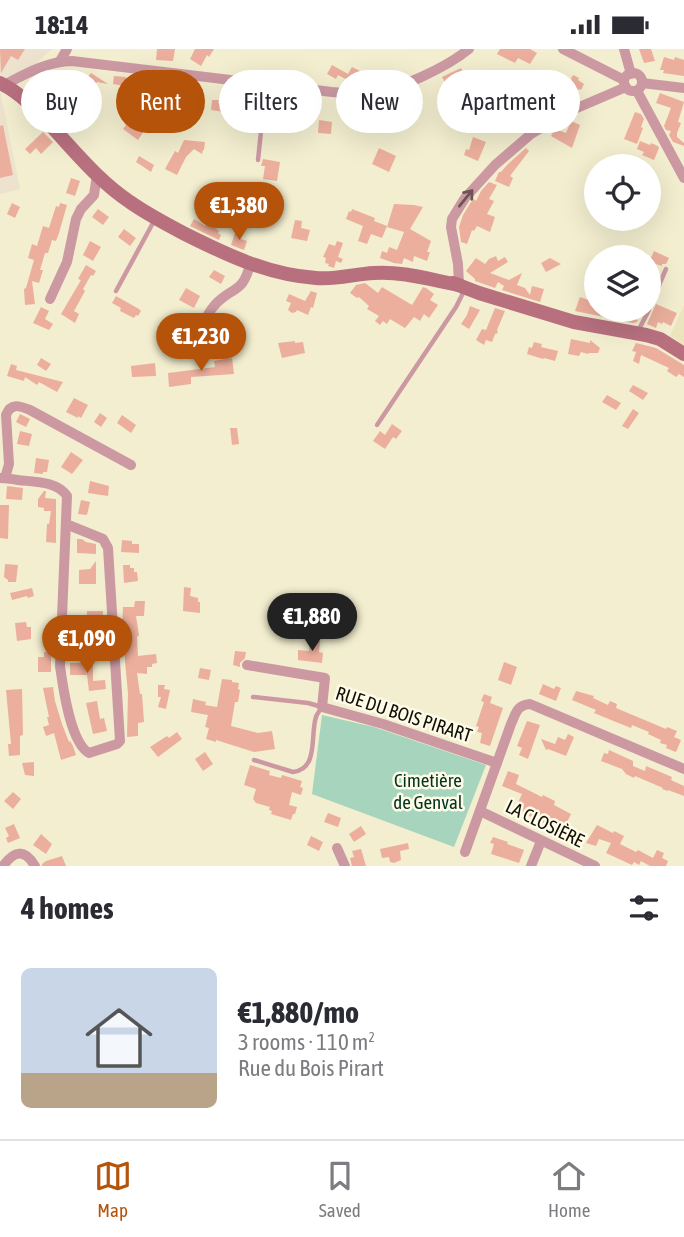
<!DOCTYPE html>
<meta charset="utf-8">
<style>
:root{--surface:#fff;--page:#f2f2f3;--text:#2b2b33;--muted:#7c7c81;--line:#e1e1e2;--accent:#b45309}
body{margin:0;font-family:"Asap Condensed",sans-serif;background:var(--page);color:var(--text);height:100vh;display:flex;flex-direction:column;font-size:26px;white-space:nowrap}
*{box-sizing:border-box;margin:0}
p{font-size:23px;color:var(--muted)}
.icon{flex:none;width:38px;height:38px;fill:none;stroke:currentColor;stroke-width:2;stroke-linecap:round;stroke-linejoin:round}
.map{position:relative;height:817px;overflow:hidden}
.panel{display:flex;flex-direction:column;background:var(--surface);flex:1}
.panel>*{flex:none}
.banner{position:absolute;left:21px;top:21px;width:642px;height:63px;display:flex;gap:14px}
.buttons{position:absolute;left:584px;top:105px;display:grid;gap:14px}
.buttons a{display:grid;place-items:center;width:77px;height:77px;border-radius:50%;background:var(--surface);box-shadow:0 7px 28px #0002;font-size:35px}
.price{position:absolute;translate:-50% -60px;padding:0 16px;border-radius:24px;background:var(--accent);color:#fff;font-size:23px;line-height:46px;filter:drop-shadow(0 2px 4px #0008)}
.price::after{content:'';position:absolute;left:50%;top:42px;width:21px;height:16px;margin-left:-10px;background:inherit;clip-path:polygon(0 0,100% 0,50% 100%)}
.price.active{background:#222;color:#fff}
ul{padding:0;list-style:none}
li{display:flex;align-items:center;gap:21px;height:175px;padding:0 21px}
li span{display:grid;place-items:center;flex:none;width:196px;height:140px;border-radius:10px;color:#555}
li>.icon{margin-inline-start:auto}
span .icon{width:84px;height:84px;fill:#fffc;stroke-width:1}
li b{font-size:30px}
h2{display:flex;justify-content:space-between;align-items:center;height:84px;padding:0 21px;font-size:30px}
.chip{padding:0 24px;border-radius:32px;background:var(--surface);box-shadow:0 7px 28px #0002;font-size:24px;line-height:63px}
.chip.active{background:var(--accent);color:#fff}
.status{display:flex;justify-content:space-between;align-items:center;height:49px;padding:0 35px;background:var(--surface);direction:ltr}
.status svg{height:19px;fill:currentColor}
.tab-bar{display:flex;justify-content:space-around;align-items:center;height:98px;border-top:2px solid var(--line);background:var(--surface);font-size:19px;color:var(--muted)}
.tab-bar a{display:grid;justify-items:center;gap:4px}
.tab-bar .active{color:var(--accent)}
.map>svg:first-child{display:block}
.commercial{fill:#ece2cd}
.built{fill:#ebe4bd}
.green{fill:#a6d4bc}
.building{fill:#ecaf9d}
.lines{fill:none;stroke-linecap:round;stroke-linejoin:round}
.service{stroke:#cc99a3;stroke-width:4.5}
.minor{stroke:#cc99a3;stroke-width:10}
.secondary{stroke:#b8707f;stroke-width:14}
.oneway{stroke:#6e5454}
.labels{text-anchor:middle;stroke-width:5;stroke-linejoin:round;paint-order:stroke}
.street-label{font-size:19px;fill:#110f05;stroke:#fefbe8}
.park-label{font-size:19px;fill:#003421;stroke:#fefbe8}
</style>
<div class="status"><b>18:14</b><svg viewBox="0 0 49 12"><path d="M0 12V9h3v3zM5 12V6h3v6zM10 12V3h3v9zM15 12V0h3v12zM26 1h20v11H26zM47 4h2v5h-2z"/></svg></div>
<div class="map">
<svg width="684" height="817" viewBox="0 0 684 817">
<rect width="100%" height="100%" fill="#f3eecf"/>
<path class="commercial" d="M0,0H52L26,23L0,41L20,140L0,145Z"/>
<path class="built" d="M684,256V296L670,287Z"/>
<path class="green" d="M322,666L374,678L486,716L454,798L312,745Z"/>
<g class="building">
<path d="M0,0H25L18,11L11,7L1,24Z"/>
<path d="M157,0H175L173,12L156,11Z"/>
<path d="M195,0H214L209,8L207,6L201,17L190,10Z"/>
<path d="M500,0H530L537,4L530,15L518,9L515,14L497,5Z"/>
<path d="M639,0H651L655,12L644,14Z"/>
<path d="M664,8L674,11L675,8L684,11V27L663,24L664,21H660Z"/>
<path d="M332,16L348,25L352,18L364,24L359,34L354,32L353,34L338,26L336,30L327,25Z"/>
<path d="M461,19L464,26L446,35L442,28Z"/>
<path d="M91,24L108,35L97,33L91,43L76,33L81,25L87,29Z"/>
<path d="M573,26L579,29L578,31L584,35L581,41L579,40L571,51L562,47Z"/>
<path d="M114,27L126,28L125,37L113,35Z"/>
<path d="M42,29L57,45L63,39L67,43L65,45L70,49L59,61L34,37Z"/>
<path d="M146,33L154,34L153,47L144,46Z"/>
<path d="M169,36L203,40L202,49L177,45L176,52L168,51Z"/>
<path d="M660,44L684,53L678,73L681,74L677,84V88L684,94V97L673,93L669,86L671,82L666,81L664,77L671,59L656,54Z"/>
<path d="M527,48L531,51L533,48L544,52L540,60L534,57L528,69L519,64Z"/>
<path d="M212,51H219L218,54L222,55L224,57V63L211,61Z"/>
<path d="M239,54L252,55L250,66L236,64Z"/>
<path d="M273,56L289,57L288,69L281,68V65L272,64Z"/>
<path d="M635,63L641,65L644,70L641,78L643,79L637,95L624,90Z"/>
<path d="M133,66L148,76L138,91L123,80Z"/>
<path d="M319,71L332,73L331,85L318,84Z"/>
<path d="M571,72L580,76L572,99L551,87L555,80L566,84Z"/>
<path d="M3,76L13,126L0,129V77Z"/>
<path d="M43,83L53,93L41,105L36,99L30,105L25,100Z"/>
<path d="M473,88L486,93L478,112L464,106L466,100L469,101Z"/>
<path d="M184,91L205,93L204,101H203L202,105L194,100L186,108L177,126L165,120L175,102L178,104Z"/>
<path d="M640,92L650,96L651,94L658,97L659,99L654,111L642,106L644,103L637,100Z"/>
<path d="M379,99L396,107L389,123L372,115Z"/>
<path d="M526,99L529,102L510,127L513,129L509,138L495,132L499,123H501L507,116Z"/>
<path d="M139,107L154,116L151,123L136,113Z"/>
<path d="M263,110L280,113L277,132L263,130L265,117H261Z"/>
<path d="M71,129L80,132L75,147L66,144Z"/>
<path d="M649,130L659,135L654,148L649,146Z"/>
<path d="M489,133L497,136L489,150L494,152L487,165L495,168L490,183L477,177L474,182L472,181L467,195L461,193L459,178L463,166L471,153L474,150L476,152L481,142Z"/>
<path d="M12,154L20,158L15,169L7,165Z"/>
<path d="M60,154L67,156L59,184L56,192L52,191L48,204H45L40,221H43L39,234L32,232L35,255L25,256L24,240L26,239L34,211L28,209L32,195L37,197L43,177L49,179L56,157L59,158Z"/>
<path d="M394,155L414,156L423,158L410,180L431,192L427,203H430L427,212L414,207L413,213L404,209L402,215L394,214L380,209L382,202L387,204L389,198L397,201L404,183L387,178Z"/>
<path d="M98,160L109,168L103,176L92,168Z"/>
<path d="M352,160L375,169L374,172L387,177L382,189L371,185L367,195L358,192L363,177L346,170L349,162L351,163Z"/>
<path d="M194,170L205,177L207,174L218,181L219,182L218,184L221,186L219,191L190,177Z"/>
<path d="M295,171L302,172L301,179L310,181L307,192L291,189Z"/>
<path d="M124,180L136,189L130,197L118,188Z"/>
<path d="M235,184L242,186L241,190L247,192L244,201L231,196Z"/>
<path d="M90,192L101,198L93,212L83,206Z"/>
<path d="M337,192L343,194L338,208L343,210L341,214L336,212L334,219L328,217L329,215L325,214L326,209L323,208L329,195L335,197Z"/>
<path d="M654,202L669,209L666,215H662V217L649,213Z"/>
<path d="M496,207L498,212L505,208L508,213L490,224L509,231L522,224L517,236L525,239L530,246L532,237L544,240L540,253L502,241L504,237L498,233L495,239L475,232V230L466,222L476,209L485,215L489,210Z"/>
<path d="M550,209L561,215L546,223L541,214Z"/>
<path d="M86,216L96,222L93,227L91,226L83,240L85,242L74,262L79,265L75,274L61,265L81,231L78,230Z"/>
<path d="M214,221L225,227L221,235L209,228Z"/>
<path d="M365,234L378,244L382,238L412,256L423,238L426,239L434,245L430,251L438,256L429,269L424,265L420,272L414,268L405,279L390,270L387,275L383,272L380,276L375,272L379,267L367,260L369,257L359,248L357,249L350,244L356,236Z"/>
<path d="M186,239L200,247L194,259L179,251Z"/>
<path d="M311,242L317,244L313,259L311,258L308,266L297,261L296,263L292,264L288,261L291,254L286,252L289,245L305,252Z"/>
<path d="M116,247L139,260L141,262L138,267L136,266L134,269L120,262L121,259L112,254Z"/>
<path d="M580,248L597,254V261H629L633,262L630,268L638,271L637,273L633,274L575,262Z"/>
<path d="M656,255L677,264L671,277L663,273L662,275L658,273L656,279L647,275Z"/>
<path d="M470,257L480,261L469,280L461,275L467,266Z"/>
<path d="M41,258L49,262L45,270L53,275L49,281L33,274Z"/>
<path d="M495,259L505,262L497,281L498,284L495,285L492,293L486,291L484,296L476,291L482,280L486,281Z"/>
<path d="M571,290L590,294V291L600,299L598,304H589L588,305L581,303L579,307L568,305Z"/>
<path d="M295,292V294L303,293L305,304L282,309L278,294Z"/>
<path d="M534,293L542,295L541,298L558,302L555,312L544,309L543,310L527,305L529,298L532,299Z"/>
<path d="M636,294L656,299L684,316V328L679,325L676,328L667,322L669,319L641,306L639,315L633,312L636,303L632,302Z"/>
<path d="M41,309L51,315L46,322L37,316Z"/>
<path d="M232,309L234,325L191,328V335L169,338L168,324L215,318L214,312Z"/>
<path d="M155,314L156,327L132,328L131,317Z"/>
<path d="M11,315L17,317L16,321L63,333L57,343L39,333L37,336L25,328L24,332L7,327Z"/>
<path d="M633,336L648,344L643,351L629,342Z"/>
<path d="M607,346L621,354L616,361L602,353Z"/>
<path d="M74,349L88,356L81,369L78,367V369L66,363Z"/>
<path d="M633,360L639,364L628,380L622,377Z"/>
<path d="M100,364L107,369L101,378L94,373Z"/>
<path d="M20,365L30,370L26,378L16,373Z"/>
<path d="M122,366L136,376L131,384L117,374Z"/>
<path d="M392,375L402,382L396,390L393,388L385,400L373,392L380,382L385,386Z"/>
<path d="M230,379H237L239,395L232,396Z"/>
<path d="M20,382L32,385L29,397L17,395Z"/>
<path d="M71,403L83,411L72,425L61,418Z"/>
<path d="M36,409L49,411L47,423H43V425L34,424Z"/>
<path d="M90,432L109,437L108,447L88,444Z"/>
<path d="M7,437L23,439L22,451L6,450Z"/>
<path d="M44,442H46L45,449L56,450V494L46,493L47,475H49L51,462H44V459L38,458V450Z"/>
<path d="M81,451L90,453L87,466L78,465Z"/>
<path d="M0,456H9L8,490L0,489Z"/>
<path d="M77,490H82L86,493L96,495V505L77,504Z"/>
<path d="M122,491L132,492V495H139V504L121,503Z"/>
<path d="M96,512V535H79V521L90,520Z"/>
<path d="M5,515L18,516L16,533H8V531L4,528Z"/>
<path d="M123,516H130V519H134V523H137L138,532L124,534Z"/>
<path d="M184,538L191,539L190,547L198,549V553H200V564L183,562Z"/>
<path d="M32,539L34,547L28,549L27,547L12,551L10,544Z"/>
<path d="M135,552H145L144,567H136L139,586L137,588L138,607L156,605L157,614L152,615V618H147V625L137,624L140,645H142L144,673L138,674V687L127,688L128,645L122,579L123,558H134Z"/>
<path d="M87,562H103V579H99L100,599L105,598V605L88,606L86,587H91V568H87Z"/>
<path d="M26,573L27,578H31V590L17,592L15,574Z"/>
<path d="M310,591L320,592L319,603L323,604L322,614L298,611V601L309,602Z"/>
<path d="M235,602L246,603L245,609L240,614V618L233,616Z"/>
<path d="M44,603H51V623H38V608H44Z"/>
<path d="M504,613L517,618L511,636L498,631Z"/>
<path d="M70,614H93V632L105,631L106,640L89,642L87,626H70Z"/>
<path d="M200,619L211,621L209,631L198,629Z"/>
<path d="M222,630L232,631V633L239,634L238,640L240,641L238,653H235L231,677L258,684L272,682L275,700L254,703L216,691V693L206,690L209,679L205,678L208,666L191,663L193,650L206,653L205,656L217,658Z"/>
<path d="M543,635L554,640L556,637L561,639L556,652L539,645Z"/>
<path d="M158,636H165L164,640L170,641L166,660L158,658L161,648H158Z"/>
<path d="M53,638L55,652L62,675L69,693L70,692L73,697L76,706L61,711L54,684L46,687L43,678L49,676L47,668H49L43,639Z"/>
<path d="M22,640L23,686L20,687V706L9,707L8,695H11L6,641Z"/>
<path d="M576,642L594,647L593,649L608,656L610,652L617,655L616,659L666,680L667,678L677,682L674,688L681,691L676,703L666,699L667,696L660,694L661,691L648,685L649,683L632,676L631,679L611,671L594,664L596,661L572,651Z"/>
<path d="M484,645L492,648L490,654L503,659L490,697L480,694L482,684L477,683L479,678L476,677L484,653L481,652Z"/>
<path d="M97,652L100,670L104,669L107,682L93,685L86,654Z"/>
<path d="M434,670L447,674L444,682L431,678Z"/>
<path d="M527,672L540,676L528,710L519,706L522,699L517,697Z"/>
<path d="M177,683L182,690L158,708L150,698L167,687L169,689Z"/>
<path d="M568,685L574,688L566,707L548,700L546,701L541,690L555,695L558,688L565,691Z"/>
<path d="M609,701L633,712V717L645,722L646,717L672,728L671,731L684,737V747L668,741V742L662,740L663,739L635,727L634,729L626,725L622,720L601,712L604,704L608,705Z"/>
<path d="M205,703L213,715L203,722L195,710Z"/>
<path d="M34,713V727L25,726L22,714Z"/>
<path d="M250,716L270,722L269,726L281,729L282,726L302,732L300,738L303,739L301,746L292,743L289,756L297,758L295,765H293L291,771L271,765L272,762L269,761L270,758L256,754L253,750L256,740L244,736Z"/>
<path d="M508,722L519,726L516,735L542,748L543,746L555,752L554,756L571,765L562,783L515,760L522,745L502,737Z"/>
<path d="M13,743L21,750L13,760L4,752Z"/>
<path d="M328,764L341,769L338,778L324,773Z"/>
<path d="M14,775L20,789L8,794L6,789L9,787L5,779Z"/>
<path d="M597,776L613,784L614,782L624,787L620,795L636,803L638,801L653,809L657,801L664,804L662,809L668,812L666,817H650L641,812L639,816L634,813L632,816L606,804L611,794L599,790L596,797L586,794Z"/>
<path d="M361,777L366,785L354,793L349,785Z"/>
<path d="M41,785L52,795L46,805L33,796Z"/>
<path d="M311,787L323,793L319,802L307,796Z"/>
<path d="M493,788L508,793L507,795L524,801L519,814L491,805L494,795L490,794Z"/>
<path d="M408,794L409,800L400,802L401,811L394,814L390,813L389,808L382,809L380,800Z"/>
<path d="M361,800L366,817H352L350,809L354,808L352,802Z"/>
<path d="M62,807L66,817H42V815L46,812Z"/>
</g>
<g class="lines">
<g class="service">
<path d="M258,111L266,35"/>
<path d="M116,242L154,172"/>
<path d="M649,259L666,220"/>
<path d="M638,282L649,261"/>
<path d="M377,376L456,258L464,242"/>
<path d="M253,648L308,654L322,658C320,662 317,664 316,668C310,686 319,720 293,723L254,711"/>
</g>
<g class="minor">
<path d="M563,0L624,31"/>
<path d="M624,0L631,25"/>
<path d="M60,12L67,0"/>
<circle cx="633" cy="33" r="9"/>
<path d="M642,34L684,39"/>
<path d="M4,36C25,25 48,12 72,12L332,43C345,44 358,46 370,44C399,41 447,18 469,0"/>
<path d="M637,42L684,129"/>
<path d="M459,236L458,215L451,178L452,170L465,149L495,116L531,85L570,62L626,38"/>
<path d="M50,250L67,213L76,170L81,160L94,146L97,126"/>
<path d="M197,287C203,277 206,266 214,257C231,237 243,246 250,215"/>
<path d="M0,429C6,429 12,430 18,431C34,433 57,432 67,447L60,617C63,638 70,693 89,704L117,695L120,692L108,499L103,490L66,475"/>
<path d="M5,429L9,415L6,366C11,353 20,357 30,361L131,416"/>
<path d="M247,616L325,629L322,658L383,675L497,714"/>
<path d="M480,762L595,817"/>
<path d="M337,799L345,817"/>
<path d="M465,803L511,675C516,664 517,656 530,655L684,720"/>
<path d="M3,817C14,802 24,799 35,817"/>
<path d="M531,817L541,792"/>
</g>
<g class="secondary">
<path d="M0,34C21,44 37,62 53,79C77,105 100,133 130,153C147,165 166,175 185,185C227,206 269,226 316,229C336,231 354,225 374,224C403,222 431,231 459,236"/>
<path d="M453,234L479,244L574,273L646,286L660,290L684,305"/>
</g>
</g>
<defs><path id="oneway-shaft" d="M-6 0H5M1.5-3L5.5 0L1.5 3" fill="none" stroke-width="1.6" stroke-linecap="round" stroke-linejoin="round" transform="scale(1.75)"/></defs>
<use class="oneway" href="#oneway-shaft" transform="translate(466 149) rotate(-51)"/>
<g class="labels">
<g class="street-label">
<text transform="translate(404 665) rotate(18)" y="7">RUE DU BOIS PIRART</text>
<text transform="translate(545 774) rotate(26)" y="7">LA CLOSIÈRE</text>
</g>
<g class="park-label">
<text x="428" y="738">Cimetière<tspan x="428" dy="22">de Genval</tspan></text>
</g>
</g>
</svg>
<div class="buttons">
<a><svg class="icon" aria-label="locate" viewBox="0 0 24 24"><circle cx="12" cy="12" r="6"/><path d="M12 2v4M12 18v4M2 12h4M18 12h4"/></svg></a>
<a><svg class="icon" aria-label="layers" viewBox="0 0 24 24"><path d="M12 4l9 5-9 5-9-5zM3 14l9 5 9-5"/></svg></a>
</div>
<b class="price" style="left:239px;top:193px">€1,380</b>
<b class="price" style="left:201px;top:324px">€1,230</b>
<b class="price active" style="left:312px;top:604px">€1,880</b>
<b class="price" style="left:87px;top:626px">€1,090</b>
<div class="banner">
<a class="chip">Buy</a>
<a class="chip active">Rent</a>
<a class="chip">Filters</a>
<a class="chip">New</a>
<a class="chip">Apartment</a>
</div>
</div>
<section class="panel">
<h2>4 homes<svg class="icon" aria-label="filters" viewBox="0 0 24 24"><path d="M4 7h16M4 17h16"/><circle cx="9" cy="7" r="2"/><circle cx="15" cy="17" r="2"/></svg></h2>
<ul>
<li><span style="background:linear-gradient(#c9d6e8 75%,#b9a48a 0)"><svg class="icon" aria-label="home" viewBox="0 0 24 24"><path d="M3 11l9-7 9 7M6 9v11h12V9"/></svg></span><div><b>€1,880/mo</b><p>3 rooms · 110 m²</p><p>Rue du Bois Pirart</p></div></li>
</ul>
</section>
<nav class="tab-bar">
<a class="active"><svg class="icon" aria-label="map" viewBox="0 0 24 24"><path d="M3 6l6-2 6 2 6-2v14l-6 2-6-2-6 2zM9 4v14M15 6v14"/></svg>Map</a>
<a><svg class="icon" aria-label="saved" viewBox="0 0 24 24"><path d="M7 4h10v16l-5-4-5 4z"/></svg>Saved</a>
<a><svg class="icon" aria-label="home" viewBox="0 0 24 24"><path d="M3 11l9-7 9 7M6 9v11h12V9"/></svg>Home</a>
</nav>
